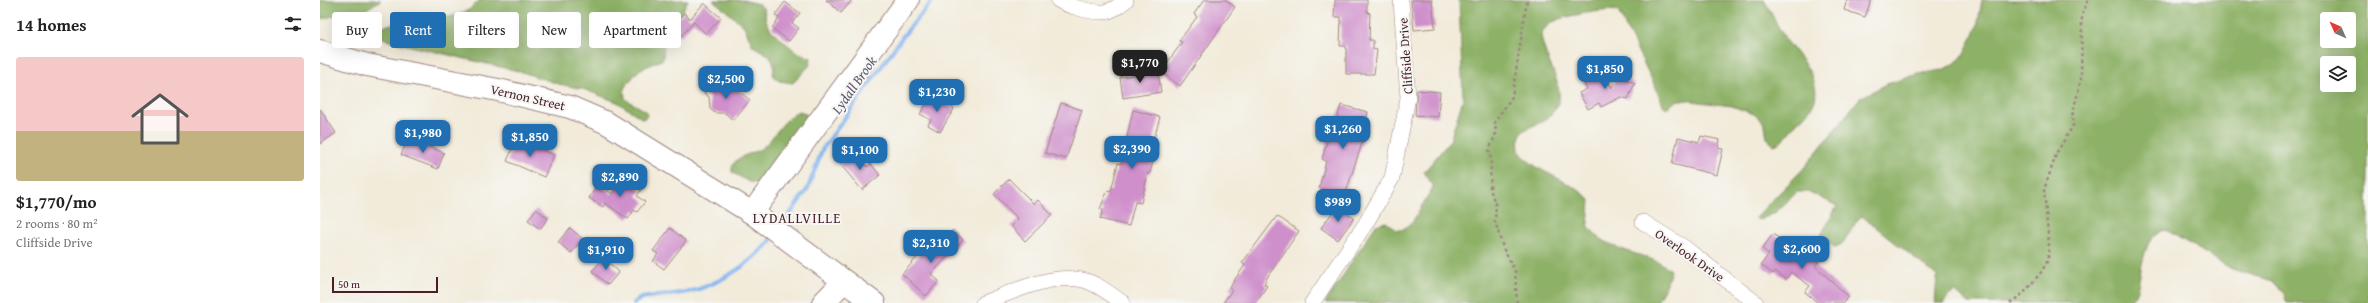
<!DOCTYPE html>
<meta charset="utf-8">
<style>
:root{--surface:#fff;--page:#f6f6f6;--text:#222;--muted:#767676;--accent:#1f6fb2}
body{margin:0;font-family:"Gentium Book Plus",serif;background:var(--page);color:var(--text);height:100vh;display:flex;flex-direction:column;font-size:15px;white-space:nowrap}
*{box-sizing:border-box;margin:0}
p{font-size:13px;color:var(--muted)}
.icon{flex:none;width:22px;height:22px;fill:none;stroke:currentColor;stroke-width:2;stroke-linecap:round;stroke-linejoin:round}
.map{position:relative;flex:1;overflow:hidden}
.sheet{display:flex;flex-direction:column;background:var(--surface);width:320px}
.sheet>*{flex:none}
.top-card{position:absolute;left:12px;top:12px;width:380px;height:36px;display:flex;gap:8px}
.needle{width:26px;rotate:315deg}
.buttons{position:absolute;left:2000px;top:12px;display:grid;gap:8px}
.buttons a{display:grid;place-items:center;width:36px;height:36px;border-radius:4px;background:var(--surface);box-shadow:0 4px 16px #0002;font-size:20px}
.scale{position:absolute;left:12px;bottom:10px;width:106px;box-sizing:border-box;padding-left:4px;border:2px solid #4a1f2b;border-top:0;font-size:11px;line-height:14px;white-space:nowrap;color:#4a1f2b;-webkit-text-stroke:3px #f6f6f2;paint-order:stroke}
.price{position:absolute;translate:-50% -34px;padding:0 9px;border-radius:8px;background:var(--accent);color:#fff;font-size:13px;line-height:26px;filter:drop-shadow(0 1px 2px #0008)}
.price::after{content:'';position:absolute;left:50%;top:24px;width:12px;height:9px;margin-left:-6px;background:inherit;clip-path:polygon(0 0,100% 0,50% 100%)}
.price.active{background:#222;color:#fff}
ul{padding:0;list-style:none}
li{display:grid;align-content:center;gap:8px;height:212px;padding:0 16px}
li span{display:grid;place-items:center;height:124px;border-radius:4px;color:#555}
li>.icon{margin-inline-start:auto}
span .icon{width:72px;height:72px;fill:#fffc;stroke-width:1}
li b{font-size:17px}
h2{display:flex;justify-content:space-between;align-items:center;height:48px;padding:0 16px;font-size:17px}
.tag{padding:0 14px;border-radius:4px;background:var(--surface);box-shadow:0 4px 16px #0002;font-size:14px;line-height:36px}
.tag.active{background:var(--accent);color:#fff}
main{display:flex;flex:1;min-height:0}
.map>svg:first-child{display:block}
.forest{fill:#8db166;stroke:#6c6848;fill-rule:evenodd}
.lines{fill:none;stroke-linecap:round;stroke-linejoin:round}
.stream{stroke:#84b5f0;stroke-width:4}
.building{fill:#cf8fcb}
.street-casing{stroke:#9e8582;stroke-width:16}
.secondary-casing{stroke:#9e8582;stroke-width:24}
.path{stroke:#9e8582;stroke-width:2.5;stroke-dasharray:3 3;stroke-linecap:butt}
.street{stroke:#fff;stroke-width:15}
.secondary{stroke:#fff;stroke-width:22}
.labels{text-anchor:middle;stroke-width:4;stroke-linejoin:round;paint-order:stroke}
.street-label{font-size:13px;fill:#4a1f2b;stroke:#f6f6f2}
.water-label{font-size:14px;font-style:italic;fill:#5e5470;stroke:#f6f6f2}
.neighbourhood-label{font-size:14px;letter-spacing:1px;fill:#4a1f2b;stroke:#f6f6f2}
</style>
<main>
<section class="sheet">
<h2>14 homes<svg class="icon" aria-label="filters" viewBox="0 0 24 24"><path d="M4 7h16M4 17h16"/><circle cx="9" cy="7" r="2"/><circle cx="15" cy="17" r="2"/></svg></h2>
<ul>
<li><span style="background:linear-gradient(#f6c9c9 60%,#c2b280 0)"><svg class="icon" aria-label="home" viewBox="0 0 24 24"><path d="M3 11l9-7 9 7M6 9v11h12V9"/></svg></span><div><b>$1,770/mo</b><p>2 rooms · 80 m²</p><p>Cliffside Drive</p></div></li>
</ul>
</section>
<div class="map">
<svg width="2048" height="303" viewBox="0 0 2048 303">
<rect width="100%" height="100%" fill="#f6f6f2"/>
<filter id="ink" filterUnits="userSpaceOnUse"><feTurbulence type="fractalNoise" baseFrequency=".025" numOctaves="2"/><feDisplacementMap in="SourceGraphic" scale="8" xChannelSelector="R" yChannelSelector="G"/><feConvolveMatrix kernelMatrix="1 2 1 2 8 2 1 2 1" color-interpolation-filters="sRGB"/></filter>
<filter id="wash" filterUnits="userSpaceOnUse"><feTurbulence type="fractalNoise" baseFrequency=".012" numOctaves="4" result="noise"/><feDisplacementMap in="SourceGraphic" scale="16" xChannelSelector="R" yChannelSelector="G"/><feGaussianBlur stdDeviation="0.9" result="paint"/><feColorMatrix in="noise" values="0 0 0 0 0 0 0 0 0 0 0 0 0 0 0 0 0 1.4 0 .05"/><feComposite in="paint" operator="in"/></filter>
<g filter="url(#wash)">
<rect width="100%" height="100%" fill="#f2ebda"/>
<g class="forest">
<path d="M0,0H61L32,18L13,16L0,19Z"/>
<path d="M160,0H368L344,44L343,59L319,70L304,88L305,99L326,111L327,116L323,119L297,102L263,89L239,84L202,72L69,41L58,35L63,26L89,21L107,14L121,19L130,17L149,10Z"/>
<path d="M393,0H423L439,4L444,9L446,21L451,30L475,51L491,58L490,65L473,83L459,81L453,76L454,65L450,56L433,46L424,26Z"/>
<path d="M1139,0H1444C1451,12 1456,24 1463,35C1474,54 1501,75 1495,100C1492,110 1483,117 1476,124C1469,131 1463,143 1454,145L1447,139L1445,125L1434,114L1412,106L1364,100H1358L1346,108L1342,104L1337,90L1298,11C1289,8 1246,16 1237,20C1230,23 1225,27 1221,34C1223,57 1242,79 1239,103C1236,108 1231,116 1225,120C1210,129 1196,127 1199,150C1211,172 1251,179 1270,200L1268,225C1286,254 1325,250 1351,270L1346,286L1336,303H1005L1056,225L1066,222L1077,230H1082L1093,221L1113,187L1104,172L1130,141L1143,99Z"/>
<path d="M1662,0H2048V303H1967L1964,294L1953,281L1912,269L1846,230C1822,234 1822,272 1817,290C1816,295 1811,298 1809,303H1649L1635,292L1628,296L1624,303H1615L1617,276L1542,216C1531,223 1529,245 1514,247L1501,235L1517,206L1490,192H1477L1456,212L1440,220L1435,218L1483,169L1540,98L1567,84L1598,74L1622,70L1634,64L1642,57L1657,28ZM2007,19H2029V41H2007ZM2007,63H2029V85H2007Z"/>
<path d="M481,111L490,117L441,184L429,182L412,172C410,156 432,155 442,148C455,138 464,116 481,111Z"/>
</g>
<g class="lines">
<g class="stream">
<path d="M462,226L488,188L502,150L583,36L613,0"/>
<path d="M314,303L321,298C339,295 361,295 379,289C408,279 435,260 454,236"/>
</g>
</g>
<g id="blocks">
<g class="building">
<path d="M506,0H532L521,13Z"/>
<path d="M884,0H906L915,7L860,86L841,72L862,42L859,41L877,17L874,14Z"/>
<path d="M1015,0H1047V12L1050,13L1049,40H1053V49L1057,50L1054,74H1026V46H1020L1021,17H1014Z"/>
<path d="M1091,0H1112L1115,28L1094,30Z"/>
<path d="M1527,0H1551L1545,17L1524,10Z"/>
<path d="M465,2L480,13L472,23L479,28L469,41L452,28L459,18L455,15Z"/>
<path d="M384,3L401,18L386,34L374,22L360,37L350,28L364,13L370,19Z"/>
<path d="M838,71L841,92L803,98L800,77Z"/>
<path d="M1283,71L1292,88L1297,76L1315,83L1308,99L1301,97L1281,107L1279,103L1268,109L1259,93L1267,89L1263,82Z"/>
<path d="M395,80L400,85L403,82L413,87L430,100L413,120L405,113H395L390,109L389,97L384,93Z"/>
<path d="M1097,90L1120,92L1118,117L1095,115Z"/>
<path d="M612,95L634,109L620,132L608,125L611,120L600,114Z"/>
<path d="M741,103L762,110L746,159L725,153Z"/>
<path d="M1021,105L1048,112L1043,140L1025,195L999,188L1006,161L1002,159L1010,132L1013,133Z"/>
<path d="M0,109L16,133L0,144Z"/>
<path d="M813,110L840,117L833,142L838,143L830,173H828L821,203L815,202L809,226L780,219L783,210L780,209L788,190L791,191L798,163L801,164Z"/>
<path d="M1381,136L1400,140L1398,148L1403,149L1397,175L1352,164L1358,137L1379,142Z"/>
<path d="M88,138L124,153L118,169L81,155Z"/>
<path d="M197,138L234,155L224,177L187,161Z"/>
<path d="M534,152L547,167L551,164L560,175L542,190L520,164Z"/>
<path d="M303,178L321,190L317,196L325,202L317,212L314,210L308,219L285,203L283,207L269,198L278,184L292,194Z"/>
<path d="M689,179L714,204L718,200L732,215L705,241L691,226L698,219L674,194Z"/>
<path d="M1017,206L1034,218L1018,240L1001,228Z"/>
<path d="M216,209L228,218L220,229L208,220Z"/>
<path d="M957,216L979,231L948,276L944,284L947,286L935,303H903L912,290L909,288L925,265L922,263Z"/>
<path d="M250,228L263,239L251,253L238,242Z"/>
<path d="M350,228L366,241L344,269L333,261L338,254L333,251Z"/>
<path d="M633,230L643,240L611,274L619,281L606,296L582,274L603,251L608,255Z"/>
<path d="M1453,234L1477,252L1484,241L1503,255L1495,266L1529,297L1523,303H1498L1485,292L1490,286L1471,272L1466,279L1455,271L1453,274L1441,265L1449,254L1442,249Z"/>
<path d="M284,258L299,272L288,285L272,271Z"/>
</g>
</g>
</g>
<g filter="url(#ink)">
<use href="#blocks" fill-opacity="0" stroke="#9e8582" stroke-width="1"/>
<g class="lines">
<g class="street-casing">
<g id="street">
<path d="M738,0C747,6 773,13 784,12C793,11 800,5 806,0"/>
<path d="M1323,222L1365,248L1436,303"/>
<path d="M663,303C693,292 730,273 763,280C777,283 791,295 803,303"/>
<path d="M992,303L1046,223L1072,178L1088,98L1081,0"/>
</g>
</g>
<g class="secondary-casing">
<g id="secondary">
<path d="M0,51L47,65L178,90L250,107L287,123L432,213L554,303"/>
<path d="M432,213L588,0"/>
<path d="M503,303L523,282"/>
</g>
</g>
<g class="path">
<path d="M1197,303L1195,271L1183,248L1175,221L1176,206L1170,189L1171,159L1169,151L1176,133L1175,121L1192,97L1207,0"/>
<path d="M1690,303L1704,293L1722,271L1728,260L1729,244L1724,190L1737,152L1753,126L1752,116L1761,80L1762,15L1768,0"/>
</g>
<use href="#street" class="street"/>
<use href="#secondary" class="secondary"/>
</g>
</g>
<g class="labels">
<g class="street-label">
<text transform="translate(1085 56) rotate(-94)" y="5">Cliffside Drive</text>
<text transform="translate(208 97) rotate(13)" y="5">Vernon Street</text>
<text transform="translate(1370 255) rotate(35)" y="5">Overlook Drive</text>
</g>
<g class="water-label">
<text transform="translate(534 85) rotate(-55)" y="5">Lydall Brook</text>
</g>
<g class="neighbourhood-label">
<text x="477" y="223">LYDALLVILLE</text>
</g>
</g>
</svg>
<div class="buttons">
<a><svg class="needle" viewBox="-14 -14 28 28"><path d="M0-13l5 13h-10z" fill="#e53935"/><path d="M0 13l5-13h-10z" fill="#767676"/></svg></a>
<a><svg class="icon" aria-label="layers" viewBox="0 0 24 24"><path d="M12 4l9 5-9 5-9-5zM3 14l9 5 9-5"/></svg></a>
</div>
<div class="scale">50 m</div>
<b class="price active" style="left:820px;top:84px">$1,770</b>
<b class="price" style="left:1285px;top:90px">$1,850</b>
<b class="price" style="left:406px;top:100px">$2,500</b>
<b class="price" style="left:617px;top:113px">$1,230</b>
<b class="price" style="left:1023px;top:150px">$1,260</b>
<b class="price" style="left:103px;top:154px">$1,980</b>
<b class="price" style="left:210px;top:158px">$1,850</b>
<b class="price" style="left:812px;top:170px">$2,390</b>
<b class="price" style="left:540px;top:171px">$1,100</b>
<b class="price" style="left:300px;top:198px">$2,890</b>
<b class="price" style="left:1018px;top:223px">$989</b>
<b class="price" style="left:611px;top:264px">$2,310</b>
<b class="price" style="left:1482px;top:270px">$2,600</b>
<b class="price" style="left:286px;top:271px">$1,910</b>
<div class="top-card">
<a class="tag">Buy</a>
<a class="tag active">Rent</a>
<a class="tag">Filters</a>
<a class="tag">New</a>
<a class="tag">Apartment</a>
</div>
</div>
</main>
